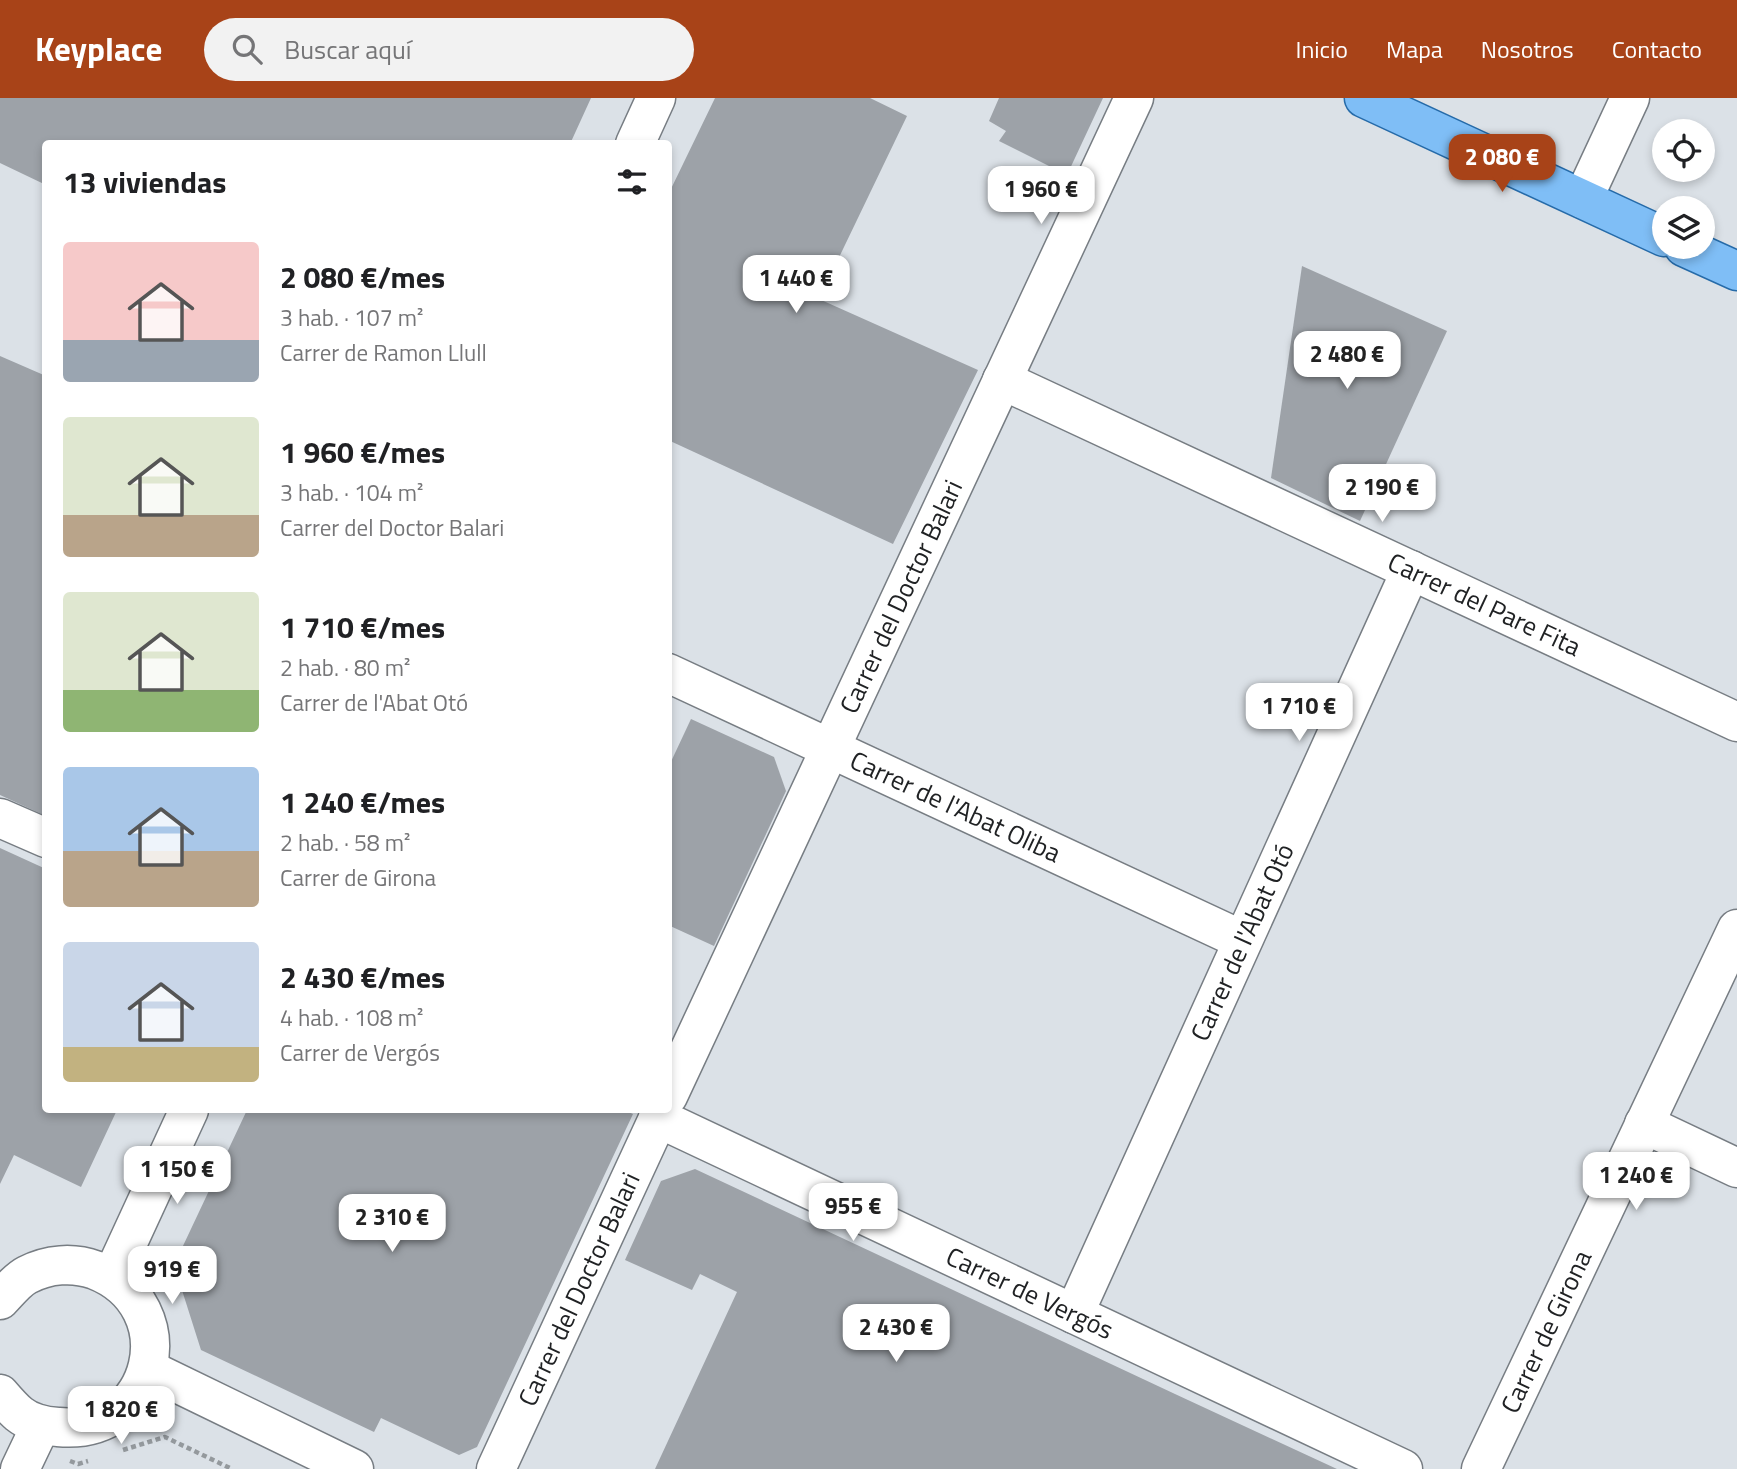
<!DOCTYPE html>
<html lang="es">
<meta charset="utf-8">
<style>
:root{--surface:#fff;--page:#f2f2f2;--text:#202124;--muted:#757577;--accent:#a84318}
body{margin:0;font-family:"Titillium Web",sans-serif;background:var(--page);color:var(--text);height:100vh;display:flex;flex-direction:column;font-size:26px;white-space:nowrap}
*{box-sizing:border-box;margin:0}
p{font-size:23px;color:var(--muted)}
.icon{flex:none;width:38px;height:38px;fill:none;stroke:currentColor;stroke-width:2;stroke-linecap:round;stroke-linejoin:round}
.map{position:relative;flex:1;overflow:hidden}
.drawer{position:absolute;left:42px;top:42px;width:630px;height:973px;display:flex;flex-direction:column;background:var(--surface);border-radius:7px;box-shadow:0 4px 10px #0003}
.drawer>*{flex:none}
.tools{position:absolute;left:1652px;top:21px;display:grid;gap:14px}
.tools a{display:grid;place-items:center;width:63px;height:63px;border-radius:50%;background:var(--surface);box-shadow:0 4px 10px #0003;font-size:35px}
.price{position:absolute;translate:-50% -60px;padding:0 16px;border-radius:14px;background:#fff;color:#222;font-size:23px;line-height:46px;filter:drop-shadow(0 2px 4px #0008)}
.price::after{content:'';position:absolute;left:50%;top:42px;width:21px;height:16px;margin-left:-10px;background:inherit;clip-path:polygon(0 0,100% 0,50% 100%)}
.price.current{background:var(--accent);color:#fff}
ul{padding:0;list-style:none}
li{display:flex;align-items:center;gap:21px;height:175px;padding:0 21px}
li span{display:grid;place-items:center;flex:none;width:196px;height:140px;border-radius:7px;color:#555}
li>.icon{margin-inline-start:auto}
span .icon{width:84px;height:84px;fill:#fffc;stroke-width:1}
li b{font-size:30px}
h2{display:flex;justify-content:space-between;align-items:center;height:84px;padding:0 21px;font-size:30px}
header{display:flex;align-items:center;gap:42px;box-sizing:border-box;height:98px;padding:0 35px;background:var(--accent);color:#fff}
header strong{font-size:33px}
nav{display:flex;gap:38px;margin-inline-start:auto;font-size:24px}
.search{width:490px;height:63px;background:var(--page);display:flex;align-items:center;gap:18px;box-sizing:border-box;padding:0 24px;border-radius:38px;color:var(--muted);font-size:26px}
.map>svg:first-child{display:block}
.building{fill:#9da2a8}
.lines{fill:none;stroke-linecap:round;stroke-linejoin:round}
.minor-casing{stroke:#777d83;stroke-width:41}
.major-casing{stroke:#266ba9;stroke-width:41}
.path{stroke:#94999d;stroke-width:4.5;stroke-dasharray:5 3.5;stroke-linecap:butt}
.minor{stroke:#fff;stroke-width:38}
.major{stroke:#7fbef6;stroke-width:38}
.labels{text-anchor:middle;stroke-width:5;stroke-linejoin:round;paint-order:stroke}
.street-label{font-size:26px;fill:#202224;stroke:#fff}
</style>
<header>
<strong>Keyplace</strong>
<div class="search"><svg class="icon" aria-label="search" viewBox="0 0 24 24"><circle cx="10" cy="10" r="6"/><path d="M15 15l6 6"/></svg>Buscar aquí</div>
<nav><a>Inicio</a><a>Mapa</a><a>Nosotros</a><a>Contacto</a></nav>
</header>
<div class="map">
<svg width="1737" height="1371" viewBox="0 0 1737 1371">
<rect width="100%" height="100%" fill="#dbe1e7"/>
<g class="building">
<path d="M0,0H591L570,46H46V87L0,65Z"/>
<path d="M715,0H870L907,18L819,201L978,272L893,446L668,342V97Z"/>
<path d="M999,0H1103L1067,77L999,43L1006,33L989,23Z"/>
<path d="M1302,168L1447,233L1360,423L1271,380Z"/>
<path d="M0,258L46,278V718L0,697Z"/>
<path d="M691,621L774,659L786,693L714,848L668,827V670Z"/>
<path d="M0,750L46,771V1012H117L81,1089L14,1057L0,1086Z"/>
<path d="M247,1012H624L633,1016L477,1349L459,1357L381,1320L374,1334L201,1252L174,1167Z"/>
<path d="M695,1071L1175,1296L1337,1371H655L737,1194L700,1176L692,1192L625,1162L661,1083Z"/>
</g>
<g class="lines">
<g class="minor-casing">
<g id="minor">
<path d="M635,46L656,0"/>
<path d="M1583,101L1630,0"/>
<path id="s1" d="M1002,282L1737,624"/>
<path id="s2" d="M668,575L1242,842"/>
<path d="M0,720L46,740"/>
<path id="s3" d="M668,998L1134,0"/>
<path id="s4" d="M658,1020L1403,1371"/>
<path d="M1644,1026L1737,1070"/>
<path d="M112,1179L189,1012"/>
<path d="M0,1202C8,1194 17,1182 27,1177C48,1166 73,1164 95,1172C187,1208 156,1339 58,1329C44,1328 30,1325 19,1316C12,1310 6,1303 0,1296"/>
<path id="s5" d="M1074,1216L1411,472"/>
<path d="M148,1271L354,1371"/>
<path d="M20,1371L41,1327"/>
<path id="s6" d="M496,1371L662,1012"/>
<path id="s7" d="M1481,1371L1737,831"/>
</g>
</g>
<g class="major-casing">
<g id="major">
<path d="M1364,0L1664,139"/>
<path d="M1684,149L1737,173"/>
</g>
</g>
<g class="path">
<path d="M123,1352L165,1339L232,1371"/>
<path d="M70,1363L78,1366L88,1363"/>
</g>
<use href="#minor" class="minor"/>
<use href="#major" class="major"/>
</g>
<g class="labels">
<g class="street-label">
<text dy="9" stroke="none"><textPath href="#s3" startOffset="551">Carrer del Doctor Balari</textPath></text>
<text dy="9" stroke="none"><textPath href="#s1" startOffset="532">Carrer del Pare Fita</textPath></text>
<text dy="9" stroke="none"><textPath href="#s2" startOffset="317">Carrer de l'Abat Oliba</textPath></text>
<text dy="9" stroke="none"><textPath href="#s5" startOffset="408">Carrer de l'Abat Otó</textPath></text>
<text dy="9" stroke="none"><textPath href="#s6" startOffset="198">Carrer del Doctor Balari</textPath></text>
<text dy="9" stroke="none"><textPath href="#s4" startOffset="411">Carrer de Vergós</textPath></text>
<text dy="9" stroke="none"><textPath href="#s7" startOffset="152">Carrer de Girona</textPath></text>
</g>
</g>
</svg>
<div class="tools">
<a><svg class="icon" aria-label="locate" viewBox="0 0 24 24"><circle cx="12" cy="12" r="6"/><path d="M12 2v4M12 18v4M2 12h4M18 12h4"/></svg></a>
<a><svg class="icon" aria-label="layers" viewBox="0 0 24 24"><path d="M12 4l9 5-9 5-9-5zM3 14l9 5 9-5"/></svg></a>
</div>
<b class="price current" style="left:1502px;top:96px">2 080 €</b>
<b class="price" style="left:1041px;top:128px">1 960 €</b>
<b class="price" style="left:796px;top:217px">1 440 €</b>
<b class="price" style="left:1347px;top:293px">2 480 €</b>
<b class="price" style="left:1382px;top:426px">2 190 €</b>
<b class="price" style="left:1299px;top:645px">1 710 €</b>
<b class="price" style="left:177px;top:1108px">1 150 €</b>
<b class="price" style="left:1636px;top:1114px">1 240 €</b>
<b class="price" style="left:853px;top:1145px">955 €</b>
<b class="price" style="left:392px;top:1156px">2 310 €</b>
<b class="price" style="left:172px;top:1208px">919 €</b>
<b class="price" style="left:896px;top:1266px">2 430 €</b>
<b class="price" style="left:121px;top:1348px">1 820 €</b>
<section class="drawer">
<h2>13 viviendas<svg class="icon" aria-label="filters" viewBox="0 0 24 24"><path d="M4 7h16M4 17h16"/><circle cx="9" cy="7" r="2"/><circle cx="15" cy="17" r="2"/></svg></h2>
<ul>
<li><span style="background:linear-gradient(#f6c9c9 70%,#9aa5b1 0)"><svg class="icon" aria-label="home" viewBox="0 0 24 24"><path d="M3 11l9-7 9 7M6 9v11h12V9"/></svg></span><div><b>2 080 €/mes</b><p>3 hab. · 107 m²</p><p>Carrer de Ramon Llull</p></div></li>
<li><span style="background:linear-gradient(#dfe7d0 70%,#b9a48a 0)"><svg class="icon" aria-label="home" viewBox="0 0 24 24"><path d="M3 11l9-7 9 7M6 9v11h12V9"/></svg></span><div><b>1 960 €/mes</b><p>3 hab. · 104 m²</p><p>Carrer del Doctor Balari</p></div></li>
<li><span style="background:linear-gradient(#dfe7d0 70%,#8fb573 0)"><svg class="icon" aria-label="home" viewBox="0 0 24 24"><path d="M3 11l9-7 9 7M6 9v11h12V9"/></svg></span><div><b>1 710 €/mes</b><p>2 hab. · 80 m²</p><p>Carrer de l'Abat Otó</p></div></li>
<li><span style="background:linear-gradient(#a9c7e8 60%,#b9a48a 0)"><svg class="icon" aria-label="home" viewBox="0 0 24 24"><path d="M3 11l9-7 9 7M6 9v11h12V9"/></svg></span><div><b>1 240 €/mes</b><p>2 hab. · 58 m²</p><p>Carrer de Girona</p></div></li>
<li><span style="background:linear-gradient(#c9d6e8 75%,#c2b280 0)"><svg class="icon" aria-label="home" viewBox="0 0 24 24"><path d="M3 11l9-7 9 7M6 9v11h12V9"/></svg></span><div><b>2 430 €/mes</b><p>4 hab. · 108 m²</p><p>Carrer de Vergós</p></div></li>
</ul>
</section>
</div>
